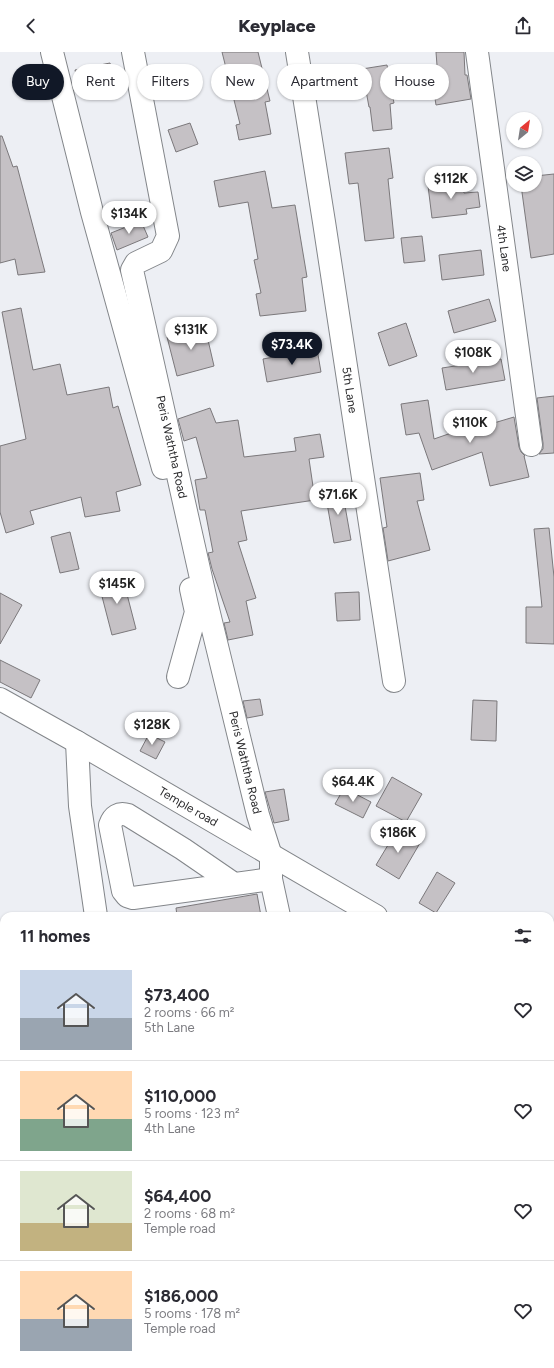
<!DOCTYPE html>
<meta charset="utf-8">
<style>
:root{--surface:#fff;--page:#f2f2f3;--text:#2b2b33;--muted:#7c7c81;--line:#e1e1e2;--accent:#111827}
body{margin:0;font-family:Figtree,sans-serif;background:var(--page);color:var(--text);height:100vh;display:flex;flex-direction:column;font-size:15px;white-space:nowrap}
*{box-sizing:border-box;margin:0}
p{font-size:13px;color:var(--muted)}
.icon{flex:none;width:22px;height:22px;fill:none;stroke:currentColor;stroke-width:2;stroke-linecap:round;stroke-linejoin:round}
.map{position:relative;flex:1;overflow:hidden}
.sheet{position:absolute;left:0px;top:860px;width:554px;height:456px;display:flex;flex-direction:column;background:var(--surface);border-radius:12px 12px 0 0;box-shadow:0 1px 3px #0004}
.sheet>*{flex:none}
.hud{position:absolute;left:12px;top:12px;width:530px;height:36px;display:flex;gap:8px}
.needle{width:26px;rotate:30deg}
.controls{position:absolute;left:506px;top:60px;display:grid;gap:8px}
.controls a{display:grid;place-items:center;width:36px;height:36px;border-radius:50%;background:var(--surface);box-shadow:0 1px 3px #0004;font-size:20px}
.price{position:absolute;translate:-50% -34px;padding:0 9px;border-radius:14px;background:#fff;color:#222;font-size:13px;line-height:26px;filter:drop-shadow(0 1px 2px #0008)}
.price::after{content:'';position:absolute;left:50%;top:24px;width:12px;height:9px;margin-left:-6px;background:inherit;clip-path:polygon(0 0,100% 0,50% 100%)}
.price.active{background:var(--accent);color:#fff}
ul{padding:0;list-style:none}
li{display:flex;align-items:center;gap:12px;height:100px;padding:0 20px}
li+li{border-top:1px solid var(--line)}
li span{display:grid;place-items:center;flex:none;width:112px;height:80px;border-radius:0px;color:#555}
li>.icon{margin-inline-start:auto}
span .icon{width:48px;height:48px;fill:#fffc;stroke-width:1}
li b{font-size:17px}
h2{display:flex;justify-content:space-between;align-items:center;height:48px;padding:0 20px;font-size:17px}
.tag{padding:0 14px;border-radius:18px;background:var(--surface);box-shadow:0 1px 3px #0004;font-size:14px;line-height:36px}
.tag.active{background:var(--accent);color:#fff}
header{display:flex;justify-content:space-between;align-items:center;height:52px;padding:0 20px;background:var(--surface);font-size:18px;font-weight:800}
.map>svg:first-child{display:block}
.building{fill:#c5c1c5;stroke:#7b787b}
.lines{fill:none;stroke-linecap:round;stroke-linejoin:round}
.minor-casing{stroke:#83868a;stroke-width:24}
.minor{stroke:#fff;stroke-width:22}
.labels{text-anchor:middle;stroke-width:3;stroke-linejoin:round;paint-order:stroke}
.street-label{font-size:12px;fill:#2a2a2c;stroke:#edeff4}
</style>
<header><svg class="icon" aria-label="back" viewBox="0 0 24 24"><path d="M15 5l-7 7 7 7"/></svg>Keyplace<svg class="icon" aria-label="share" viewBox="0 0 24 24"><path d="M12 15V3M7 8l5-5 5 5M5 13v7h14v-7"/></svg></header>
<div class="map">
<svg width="554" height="1316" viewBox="0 0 554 1316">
<rect width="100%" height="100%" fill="#edeff4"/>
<g class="building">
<path d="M222,0H258L270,49L265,50L271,82L239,88L236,73L240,72Z"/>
<path d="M436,0H464L465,23H467L471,47L436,53L432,28L438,27Z"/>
<path d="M110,11L115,33L80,40L75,18Z"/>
<path d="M387,13L394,51L390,52L392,77L373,79L370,55H369L362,17Z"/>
<path d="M190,71L198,92L176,100L168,78Z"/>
<path d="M0,84H2L13,115L17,114L45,220L18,223L15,207L0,211Z"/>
<path d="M389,96L393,126L388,127L394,186L365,189L358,131L349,132L345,101Z"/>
<path d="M265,119L272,156L295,153L307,225L302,226L306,259L260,264L256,242L261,241L254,208L258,207L248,150L219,155L214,129Z"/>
<path d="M554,122V202L531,206L521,133H535V124Z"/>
<path d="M462,130L464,141L478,140L480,155L466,157L467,162L432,166L428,134Z"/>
<path d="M141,169L148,185L117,198L111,181Z"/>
<path d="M422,184L425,209L404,211L401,186Z"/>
<path d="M481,198L484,223L442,228L439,203Z"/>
<path d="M489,247L496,269L454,281L448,259Z"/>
<path d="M21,256L33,318L60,312L67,343L109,335L113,356L118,354L141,433L116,440L120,459L85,465L81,445L30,459L34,472L6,481L0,460V394L26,387L2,260Z"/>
<path d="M406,271L417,304L389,314L378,281Z"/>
<path d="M205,275L214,314L177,324L167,285Z"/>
<path d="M317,297L321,320L267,330L263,307Z"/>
<path d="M501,307L505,328L446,338L442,316Z"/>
<path d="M554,344V401L539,402L543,397V391L537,346Z"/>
<path d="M428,348L434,387L457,379V382L514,365L519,395L521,400L525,404H524L529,425L490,434L482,400L432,418L419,381L406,383L401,352Z"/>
<path d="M210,356L216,371L238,368L244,405L296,399L294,386L320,382L324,405L309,407L315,448L241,459L247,488L238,490L256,546L246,549L253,583L228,588L224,571L230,570L212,517L208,501L213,500L205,458H200L195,428L207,426L196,385L184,389L178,367Z"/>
<path d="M420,421L424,448L417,449L430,498L388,509L383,476L387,475L380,426Z"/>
<path d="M342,437L351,488L334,491L325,440Z"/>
<path d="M549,476L554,525V592L526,591V555H542L534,477Z"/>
<path d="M70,480L79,517L60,521L51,485Z"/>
<path d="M122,523L136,577L112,583L98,529Z"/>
<path d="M359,540L360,568L337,569L335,541Z"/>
<path d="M0,541L22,553L0,592Z"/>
<path d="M0,608L40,628L31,646L0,630Z"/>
<path d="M260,647L263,663L247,666L243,649Z"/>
<path d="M473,648L497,649L496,689L471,688Z"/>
<path d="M149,682L165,690L156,707L140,699Z"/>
<path d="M392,725L422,742L406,770L376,754Z"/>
<path d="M344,736L371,750L363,766L335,752Z"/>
<path d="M284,737L289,768L274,771L265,740Z"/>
<path d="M397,778L420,791L399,827L376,813Z"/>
<path d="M437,820L455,831L436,861L419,851Z"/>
<path d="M257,842L261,864H177L176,856Z"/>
</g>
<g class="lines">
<g class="minor-casing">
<g id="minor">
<path d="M52,0L92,160L163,416"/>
<path id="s1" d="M133,0L168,184L161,199L136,211L132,218L207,553L258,763L271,804V827L279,864"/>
<path id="s2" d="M297,0L324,170L394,629"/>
<path id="s3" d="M477,0L531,393"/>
<path d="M178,625L196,560L191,537"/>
<path id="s4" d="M0,647L77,690L376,864"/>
<path d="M77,690L80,754L96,864"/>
<path d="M234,832L183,797L128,763C119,760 113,764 110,773L123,839L127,844L133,846L271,827"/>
<path d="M550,963L554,965"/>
<path d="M550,1157L554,1160"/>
<path d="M550,1235L554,1228"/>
<path d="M550,1307L554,1310"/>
<path d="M180,1312L181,1316"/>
</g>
</g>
<use href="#minor" class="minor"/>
</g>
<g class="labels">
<g class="street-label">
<text dy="4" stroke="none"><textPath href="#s3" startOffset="198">4th Lane</textPath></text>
<text dy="4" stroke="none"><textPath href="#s2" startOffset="342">5th Lane</textPath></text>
<text dy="4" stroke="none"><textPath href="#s1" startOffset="421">Peris Waththa Road</textPath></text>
<text dy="4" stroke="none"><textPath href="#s1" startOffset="745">Peris Waththa Road</textPath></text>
<text dy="4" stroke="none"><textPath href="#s4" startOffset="217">Temple road</textPath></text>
</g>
</g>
</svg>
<div class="controls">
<a><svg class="needle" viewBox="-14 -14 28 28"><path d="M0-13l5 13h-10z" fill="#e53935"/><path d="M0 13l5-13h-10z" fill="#7c7c81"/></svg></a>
<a><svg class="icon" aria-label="layers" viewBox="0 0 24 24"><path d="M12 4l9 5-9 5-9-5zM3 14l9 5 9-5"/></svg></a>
</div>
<b class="price" style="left:451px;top:148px">$112K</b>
<b class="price" style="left:129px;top:183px">$134K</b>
<b class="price" style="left:191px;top:299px">$131K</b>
<b class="price active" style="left:292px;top:314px">$73.4K</b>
<b class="price" style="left:473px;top:322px">$108K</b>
<b class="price" style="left:470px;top:392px">$110K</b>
<b class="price" style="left:338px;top:464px">$71.6K</b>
<b class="price" style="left:117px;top:553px">$145K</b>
<b class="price" style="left:152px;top:694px">$128K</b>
<b class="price" style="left:353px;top:751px">$64.4K</b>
<b class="price" style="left:398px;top:802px">$186K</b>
<div class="hud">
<a class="tag active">Buy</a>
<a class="tag">Rent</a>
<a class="tag">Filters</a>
<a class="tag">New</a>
<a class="tag">Apartment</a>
<a class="tag">House</a>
</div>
<section class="sheet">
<h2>11 homes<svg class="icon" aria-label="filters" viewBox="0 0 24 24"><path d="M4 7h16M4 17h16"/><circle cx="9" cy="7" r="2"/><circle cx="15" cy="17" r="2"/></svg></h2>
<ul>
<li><span style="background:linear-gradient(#c9d6e8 60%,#9aa5b1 0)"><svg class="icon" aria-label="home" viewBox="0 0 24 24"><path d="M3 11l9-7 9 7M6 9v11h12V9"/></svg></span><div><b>$73,400</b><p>2 rooms · 66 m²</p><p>5th Lane</p></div><svg class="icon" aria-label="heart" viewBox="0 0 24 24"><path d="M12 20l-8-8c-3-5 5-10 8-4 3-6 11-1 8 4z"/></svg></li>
<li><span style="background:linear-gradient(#ffd9b3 60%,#7fa58c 0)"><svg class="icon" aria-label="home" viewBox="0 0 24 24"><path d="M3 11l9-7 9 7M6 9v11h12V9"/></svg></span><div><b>$110,000</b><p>5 rooms · 123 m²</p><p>4th Lane</p></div><svg class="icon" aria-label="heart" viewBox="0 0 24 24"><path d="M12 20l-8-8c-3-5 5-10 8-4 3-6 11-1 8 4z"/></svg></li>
<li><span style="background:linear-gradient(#dfe7d0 65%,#c2b280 0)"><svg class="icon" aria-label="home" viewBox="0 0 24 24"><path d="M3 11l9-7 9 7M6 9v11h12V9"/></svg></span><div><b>$64,400</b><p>2 rooms · 68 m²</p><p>Temple road</p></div><svg class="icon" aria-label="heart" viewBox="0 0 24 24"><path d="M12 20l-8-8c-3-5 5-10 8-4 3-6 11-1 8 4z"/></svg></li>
<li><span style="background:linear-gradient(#ffd9b3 60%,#9aa5b1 0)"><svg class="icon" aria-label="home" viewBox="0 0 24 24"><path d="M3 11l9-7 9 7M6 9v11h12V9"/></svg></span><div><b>$186,000</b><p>5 rooms · 178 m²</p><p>Temple road</p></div><svg class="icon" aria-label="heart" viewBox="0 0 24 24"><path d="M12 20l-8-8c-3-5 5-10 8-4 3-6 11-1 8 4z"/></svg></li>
</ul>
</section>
</div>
